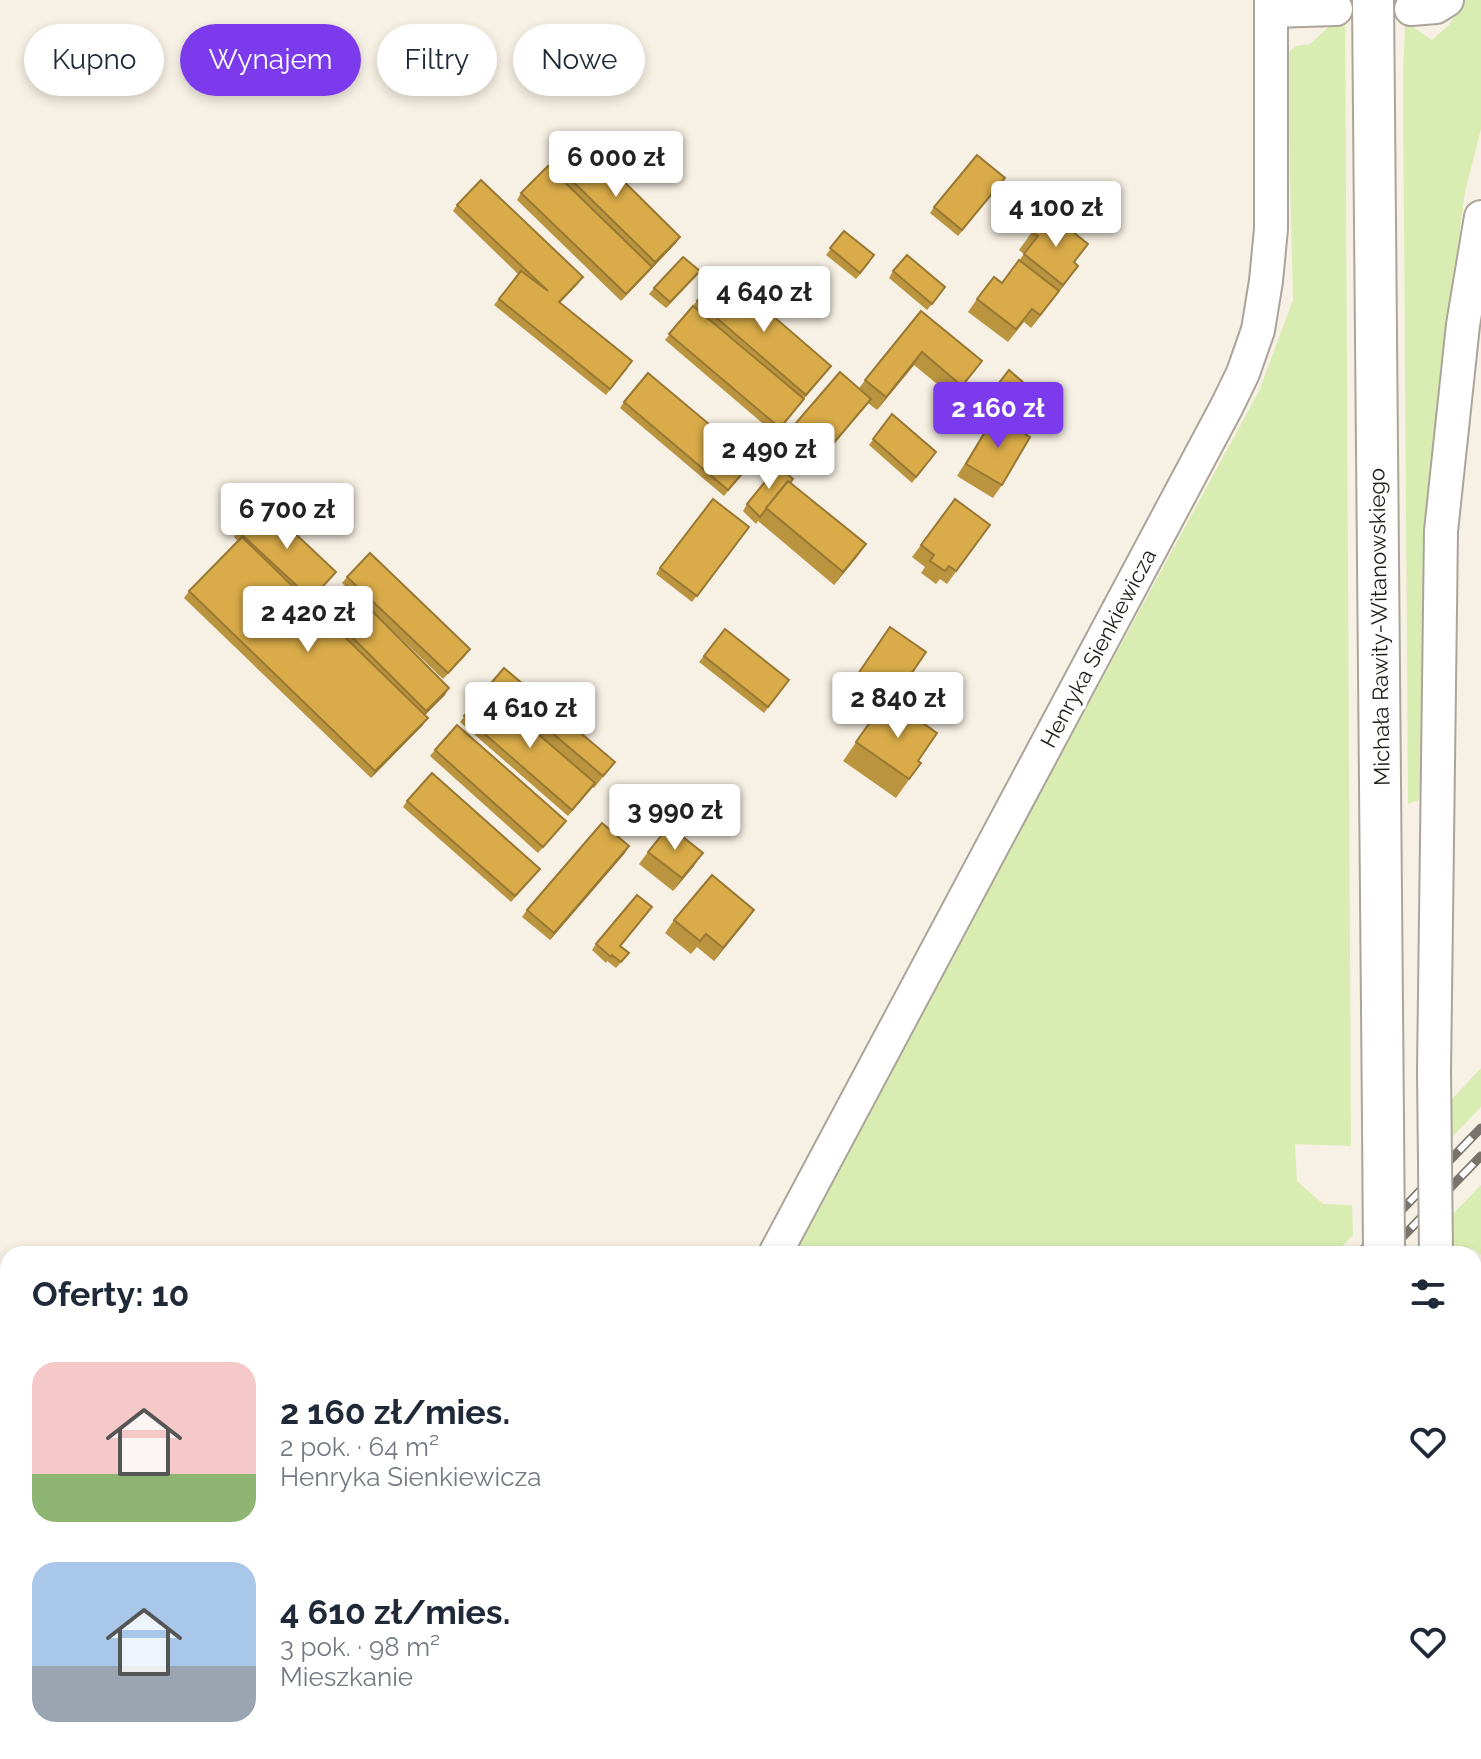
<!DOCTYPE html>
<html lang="pl">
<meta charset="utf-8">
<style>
:root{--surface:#fff;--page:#f6f6f7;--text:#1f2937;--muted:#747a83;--accent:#7c3aed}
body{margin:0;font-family:Raleway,sans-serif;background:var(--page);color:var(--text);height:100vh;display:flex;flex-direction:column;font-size:30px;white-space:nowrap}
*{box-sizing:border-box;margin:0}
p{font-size:26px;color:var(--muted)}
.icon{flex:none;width:44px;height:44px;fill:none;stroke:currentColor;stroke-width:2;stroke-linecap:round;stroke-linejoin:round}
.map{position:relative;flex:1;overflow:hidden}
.side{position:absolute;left:0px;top:1246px;width:1482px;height:514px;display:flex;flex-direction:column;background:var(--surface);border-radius:24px 24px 0 0;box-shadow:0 4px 12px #0003}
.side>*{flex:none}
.hud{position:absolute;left:24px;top:24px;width:800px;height:72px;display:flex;gap:16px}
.price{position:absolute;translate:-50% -68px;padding:0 18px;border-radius:8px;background:#fff;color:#222;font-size:26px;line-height:52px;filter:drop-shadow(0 2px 4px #0008)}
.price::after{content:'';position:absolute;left:50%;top:48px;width:24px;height:18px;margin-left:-12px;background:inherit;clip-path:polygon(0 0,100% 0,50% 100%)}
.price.active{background:var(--accent);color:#fff}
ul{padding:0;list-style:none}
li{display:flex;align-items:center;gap:24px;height:200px;padding:0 32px}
li span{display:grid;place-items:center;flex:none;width:224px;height:160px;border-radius:24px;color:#555}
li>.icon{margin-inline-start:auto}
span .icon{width:96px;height:96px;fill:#fffc;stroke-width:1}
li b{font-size:34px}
h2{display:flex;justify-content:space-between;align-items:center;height:96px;padding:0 32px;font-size:34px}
.chip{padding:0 28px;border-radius:36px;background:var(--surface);box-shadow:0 4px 12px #0003;font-size:28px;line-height:72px}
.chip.active{background:var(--accent);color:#fff}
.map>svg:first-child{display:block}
.grass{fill:#d9edb3}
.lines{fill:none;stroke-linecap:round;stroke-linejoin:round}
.minor-casing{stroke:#aba599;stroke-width:36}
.major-casing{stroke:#aba599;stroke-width:44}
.minor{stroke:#fff;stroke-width:32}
.major{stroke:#fff;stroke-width:40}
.rail-casing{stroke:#78736c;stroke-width:9}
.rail{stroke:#fefefe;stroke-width:6;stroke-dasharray:18;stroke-linecap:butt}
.minor-bridge-casing{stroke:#aba599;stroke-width:36;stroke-linecap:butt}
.major-bridge-casing{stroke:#aba599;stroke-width:44;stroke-linecap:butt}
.minor-bridge{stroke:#fff;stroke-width:32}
.major-bridge{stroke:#fff;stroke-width:40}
.wall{fill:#bb943f}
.shaded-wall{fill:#997833}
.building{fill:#daac49;stroke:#997833;stroke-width:2}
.labels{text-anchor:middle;stroke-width:8;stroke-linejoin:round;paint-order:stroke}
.street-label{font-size:22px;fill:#201d19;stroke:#fefefe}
</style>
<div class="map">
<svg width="1481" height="1759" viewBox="0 0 1481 1759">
<rect width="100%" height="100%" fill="#f7f0e4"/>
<g class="grass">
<path d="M1345,0L1351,1146L1295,1144L1297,1181L1323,1204L1352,1205L1353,1235L1335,1254H789L1259,391L1293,300L1287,54L1296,46L1310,44L1336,20Z"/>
<path d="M1406,0L1411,1L1410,25L1432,40L1449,25L1465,0H1481V129L1465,192L1448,320L1431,494L1419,800L1408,804L1403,76Z"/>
<path d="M1481,1068V1107L1451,1138L1452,1099Z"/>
<path d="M1481,1185V1255L1475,1250L1452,1245V1215Z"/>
<path d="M1474,1313H1481V1759H1450V1752H1474Z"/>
<path d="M526,1752H850L844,1759H522Z"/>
<path d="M962,1752H1032L1025,1759H956Z"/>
<rect x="1290" y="1752" width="69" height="7"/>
</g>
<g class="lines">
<g class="minor-casing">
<g id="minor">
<path d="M1411,9L1436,7L1447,0"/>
<path d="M1271,11L1336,9"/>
<path d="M1434,1072L1441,531L1463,325L1481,217"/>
<path d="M775,1254L1227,406L1243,373L1258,330L1266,281L1271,229V0"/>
<path d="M1439,1752V1759"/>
<path d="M508,1759L511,1752"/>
</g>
</g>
<g class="major-casing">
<g id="major">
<path d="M1373,0L1383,1119"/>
<path d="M1387,1759L1388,1752"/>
</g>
</g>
<use href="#minor" class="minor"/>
<use href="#major" class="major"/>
<g class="rail-casing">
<g id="rail">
<path d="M1359,1254L1481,1128"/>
<path d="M1386,1254L1481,1156"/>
<path d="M871,1759L878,1752"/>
<path d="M898,1759L905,1752"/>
</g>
</g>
<use href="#rail" class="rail"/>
<g class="minor-bridge-casing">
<path id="minor-bridge" d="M1434,1072L1436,1254"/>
</g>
<g class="major-bridge-casing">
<path id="major-bridge" d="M1383,1119L1384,1254"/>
</g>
<use href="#minor-bridge" class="minor-bridge"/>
<use href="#major-bridge" class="major-bridge"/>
</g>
<g class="wall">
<path d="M553,162L680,237L676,243L621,301L517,200L521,193L549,168Z"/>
<path d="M1005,178L958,236L930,213L934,207Z"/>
<path d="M457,205L579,283L560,303L628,368L606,395L494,305L518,274L453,211Z"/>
<path d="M844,231L870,262L856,279L826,255Z"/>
<path d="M1032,232L1075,263L1065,284L1031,328L1024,322L1008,342L968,312L977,299L1002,283L1024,254L1019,250Z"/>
<path d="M893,271L941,293L927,310L889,278Z"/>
<path d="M695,277L666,308L649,294L654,288Z"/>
<path d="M697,301L831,366L775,434L665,340Z"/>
<path d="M921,311L982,361L954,398L914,365L877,410L868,403L817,464L786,437L790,430L859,388Z"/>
<path d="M1009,370L1049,405L1031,428L991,394Z"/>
<path d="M624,402L753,461L724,496L620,408Z"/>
<path d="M892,414L936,452L912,483L869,445Z"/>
<path d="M995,415L1002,485L993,498L957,476Z"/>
<path d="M790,483L866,544L834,585L758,521L756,524L743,511L747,504Z"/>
<path d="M955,499L990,525L947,584L940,579L936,584L921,573L925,567L912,557Z"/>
<path d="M749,527L692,602L656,574L660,568Z"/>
<path d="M238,531L336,572L309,602L321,614L346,587L342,583L347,577L466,655L443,679L389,627L445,695L425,715L423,725L371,778L184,598L189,591L238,541L234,537Z"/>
<path d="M890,627L926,652L885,711L876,705L873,711L860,702L864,697L849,687Z"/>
<path d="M725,629L789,680L764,713L699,662Z"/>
<path d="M492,682L615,762L594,788L593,787L568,816L460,722Z"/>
<path d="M875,715L921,763L896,798L843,761Z"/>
<path d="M435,750L561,828L538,853L430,756Z"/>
<path d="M407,801L535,875L511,902L403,807Z"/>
<path d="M648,852L694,866L673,891L639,864Z"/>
<path d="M625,853L550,940L522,917L527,910Z"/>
<path d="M754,910L714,961L697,947L691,954L665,933L674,920Z"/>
<path d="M647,914L620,946L624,959L616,968L607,961L606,963L592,950L596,944Z"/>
<path d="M252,1752H310L305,1758L307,1759H247Z"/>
</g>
<g class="shaded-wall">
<path d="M680,237L676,243L621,301L655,262Z"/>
<path d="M1078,266L1065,284L1031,328L1040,315Z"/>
<path d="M700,271L695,277L666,308L670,302Z"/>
<path d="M922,352L914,365L877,410L886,397Z"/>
<path d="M866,544L857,557L834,585L843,572Z"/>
<path d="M449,688L445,695L422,718L426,711Z"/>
<path d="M428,718L423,725L371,778L375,771Z"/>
<path d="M629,846L625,853L550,940L554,933Z"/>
<path d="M703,853L694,866L673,891L682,878Z"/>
<path d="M754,910L745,923L714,961L723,948Z"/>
</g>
<g class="building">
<path d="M578,136L680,237L655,262L553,162Z"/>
<path d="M977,155L1005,178L962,230L934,207Z"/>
<path d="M548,166L652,267L626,294L521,193Z"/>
<path d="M481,180L583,277L559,302L632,361L610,389L499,299L521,271L548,291L457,205Z"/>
<path d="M1048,212L1088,244L1074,262L1078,266L1063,285L1024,254L1038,236L1032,232Z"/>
<path d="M844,231L874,255L860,273L830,248Z"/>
<path d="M907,255L945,287L932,304L893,271Z"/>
<path d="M683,257L700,271L670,302L654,288Z"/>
<path d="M1019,260L1059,291L1040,315L1032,309L1016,329L977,299L994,277L1002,283Z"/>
<path d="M722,272L831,366L806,395L697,301Z"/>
<path d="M693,306L804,399L780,428L669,334Z"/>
<path d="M921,311L982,361L962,386L922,352L886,397L865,380Z"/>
<path d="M1009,370L1049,405L1036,422L995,388Z"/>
<path d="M840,372L871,399L821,458L790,430Z"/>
<path d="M648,373L753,461L728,490L624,402Z"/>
<path d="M892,414L936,452L916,477L873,439Z"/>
<path d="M995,415L1030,437L1002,485L966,464Z"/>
<path d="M778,466L793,479L790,483L788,481L760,517L747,504Z"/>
<path d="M788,481L866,544L843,572L766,508Z"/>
<path d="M713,499L749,527L697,596L660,568Z"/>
<path d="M955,499L990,525L956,571L949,566L945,571L930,561L934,555L921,545Z"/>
<path d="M264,504L336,572L311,599L238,531Z"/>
<path d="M242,537L428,718L375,771L189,591Z"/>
<path d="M370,553L470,649L448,673L347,577Z"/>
<path d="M347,586L449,688L426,711L324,609Z"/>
<path d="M890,627L926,652L894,699L885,693L881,698L869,690L873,684L858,674Z"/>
<path d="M725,629L789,680L768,707L704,656Z"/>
<path d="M504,668L615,762L603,776L492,682Z"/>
<path d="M487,690L595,783L572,810L464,716Z"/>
<path d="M896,704L937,733L918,761L921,763L909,779L856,742L875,715L884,721Z"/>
<path d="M457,725L566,821L543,847L435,750Z"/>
<path d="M432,773L540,869L515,896L407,801Z"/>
<path d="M602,823L629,846L554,933L527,910Z"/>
<path d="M669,826L703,853L682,878L648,852Z"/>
<path d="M712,875L754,910L723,948L706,934L700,941L674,920Z"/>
<path d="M637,895L652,907L620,946L629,953L621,962L612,955L611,957L596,944Z"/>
<path d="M252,1752H299L307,1759H257L251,1754Z"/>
</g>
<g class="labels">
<g class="street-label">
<text transform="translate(1379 627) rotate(-91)" y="8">Michała Rawity-Witanowskiego</text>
<text transform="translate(1098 648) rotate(-62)" y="8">Henryka Sienkiewicza</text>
</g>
</g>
</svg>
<b class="price" style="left:616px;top:199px">6 000 zł</b>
<b class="price" style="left:1056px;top:249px">4 100 zł</b>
<b class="price" style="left:764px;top:334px">4 640 zł</b>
<b class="price active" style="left:998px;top:450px">2 160 zł</b>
<b class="price" style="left:769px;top:491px">2 490 zł</b>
<b class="price" style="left:287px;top:551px">6 700 zł</b>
<b class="price" style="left:308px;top:654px">2 420 zł</b>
<b class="price" style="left:898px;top:740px">2 840 zł</b>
<b class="price" style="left:530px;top:750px">4 610 zł</b>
<b class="price" style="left:675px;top:852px">3 990 zł</b>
<div class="hud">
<a class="chip">Kupno</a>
<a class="chip active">Wynajem</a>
<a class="chip">Filtry</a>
<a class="chip">Nowe</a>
</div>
<section class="side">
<h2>Oferty: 10<svg class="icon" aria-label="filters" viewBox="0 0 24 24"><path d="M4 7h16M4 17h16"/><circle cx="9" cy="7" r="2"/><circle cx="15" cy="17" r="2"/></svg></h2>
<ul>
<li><span style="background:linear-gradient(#f6c9c9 70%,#8fb573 0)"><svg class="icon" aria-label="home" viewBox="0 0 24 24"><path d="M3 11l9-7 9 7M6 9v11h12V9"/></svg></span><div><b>2 160 zł/mies.</b><p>2 pok. · 64 m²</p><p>Henryka Sienkiewicza</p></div><svg class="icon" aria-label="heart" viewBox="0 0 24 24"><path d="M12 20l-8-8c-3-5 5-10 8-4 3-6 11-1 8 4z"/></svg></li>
<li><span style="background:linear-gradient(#a9c7e8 65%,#9aa5b1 0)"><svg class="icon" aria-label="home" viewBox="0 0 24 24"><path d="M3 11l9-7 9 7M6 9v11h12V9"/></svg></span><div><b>4 610 zł/mies.</b><p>3 pok. · 98 m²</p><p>Mieszkanie</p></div><svg class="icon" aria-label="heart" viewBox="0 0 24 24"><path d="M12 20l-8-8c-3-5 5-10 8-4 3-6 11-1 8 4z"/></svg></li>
</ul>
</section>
</div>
